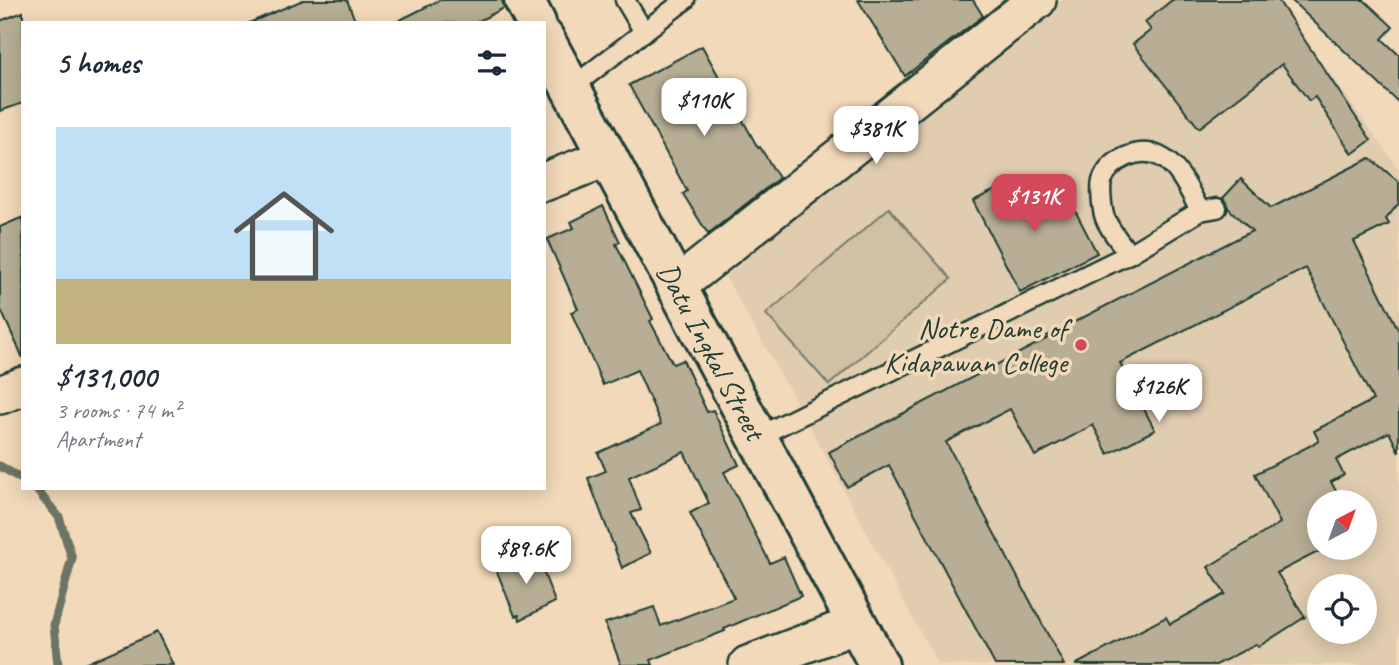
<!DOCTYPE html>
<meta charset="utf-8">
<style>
:root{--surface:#fff;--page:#f2f2f3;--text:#1f2937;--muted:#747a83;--accent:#d1495b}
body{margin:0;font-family:Caveat,sans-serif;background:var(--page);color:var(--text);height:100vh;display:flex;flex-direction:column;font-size:26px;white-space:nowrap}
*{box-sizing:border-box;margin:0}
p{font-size:23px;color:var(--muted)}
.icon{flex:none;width:38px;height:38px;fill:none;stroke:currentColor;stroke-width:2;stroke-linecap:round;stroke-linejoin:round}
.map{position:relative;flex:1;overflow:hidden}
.side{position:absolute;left:21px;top:21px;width:525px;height:469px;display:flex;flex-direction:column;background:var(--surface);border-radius:0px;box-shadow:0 4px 18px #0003}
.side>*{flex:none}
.needle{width:46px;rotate:41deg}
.tools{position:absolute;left:1307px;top:490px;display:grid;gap:14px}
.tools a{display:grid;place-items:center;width:70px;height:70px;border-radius:50%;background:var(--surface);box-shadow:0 4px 18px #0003;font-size:35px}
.price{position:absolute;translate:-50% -60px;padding:0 16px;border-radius:14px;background:#fff;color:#222;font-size:23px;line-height:46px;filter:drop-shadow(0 2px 4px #0008)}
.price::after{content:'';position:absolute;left:50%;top:42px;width:21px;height:16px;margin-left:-10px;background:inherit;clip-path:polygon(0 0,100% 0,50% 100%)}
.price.selected{background:var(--accent);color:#fff}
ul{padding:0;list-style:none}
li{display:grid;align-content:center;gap:14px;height:371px;padding:0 35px}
li span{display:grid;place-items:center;height:217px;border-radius:0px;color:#555}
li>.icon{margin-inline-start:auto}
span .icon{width:126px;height:126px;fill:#fffc;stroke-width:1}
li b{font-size:30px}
h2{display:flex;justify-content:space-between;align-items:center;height:84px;padding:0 35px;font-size:30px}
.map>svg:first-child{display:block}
.built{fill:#e0ccaf;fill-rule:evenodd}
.green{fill:#d0c0a4;stroke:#787e6c;stroke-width:2}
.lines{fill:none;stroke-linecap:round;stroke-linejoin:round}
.stream{stroke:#6c7565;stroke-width:9}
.building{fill:#b7ae95;stroke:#1f3d34;stroke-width:2}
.lane-casing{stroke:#1f3d34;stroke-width:23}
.street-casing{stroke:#1f3d34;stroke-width:42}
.secondary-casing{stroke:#1f3d34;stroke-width:44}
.lane{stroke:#f2d9ba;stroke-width:18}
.street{stroke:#f2d9ba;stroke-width:37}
.secondary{stroke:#f2d9ba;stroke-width:38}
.poi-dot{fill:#d1495b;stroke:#f2d9ba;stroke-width:2.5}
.labels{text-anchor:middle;stroke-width:7;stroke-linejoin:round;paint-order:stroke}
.poi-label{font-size:30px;fill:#1f3d34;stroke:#f2d9ba;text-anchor:end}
.street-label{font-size:30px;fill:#1f3d34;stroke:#f2d9ba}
</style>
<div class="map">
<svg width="1399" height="665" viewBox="0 0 1399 665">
<rect width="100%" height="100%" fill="#f2d9ba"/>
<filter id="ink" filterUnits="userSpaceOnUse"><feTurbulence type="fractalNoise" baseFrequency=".0143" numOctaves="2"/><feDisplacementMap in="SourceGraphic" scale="14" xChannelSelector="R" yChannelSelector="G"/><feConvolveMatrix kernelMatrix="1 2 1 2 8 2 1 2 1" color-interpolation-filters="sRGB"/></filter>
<g filter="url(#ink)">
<path class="built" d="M1060,0H1276L1399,169V665H938L803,414L725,276ZM1320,502H1365V548H1320ZM1320,586H1365V632H1320Z"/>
<path class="green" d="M889,208L951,279L829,385L766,314Z"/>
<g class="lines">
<g class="stream">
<path d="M0,466L23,480"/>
<path d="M35,488L59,517L72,558L54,625L58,665"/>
</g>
</g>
<g class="building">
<path d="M303,0H347L356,23H249Z"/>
<path d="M440,0H502L504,8L475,23H394Z"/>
<path d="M858,0H973L983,16L905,76Z"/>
<path d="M1172,0H1278L1371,140L1352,154L1315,97L1309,101L1282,64L1199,128L1133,44L1151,30L1145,22Z"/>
<path d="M1291,0H1364L1393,27L1382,39L1399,55V103Z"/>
<path d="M23,12V103L0,111V21Z"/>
<path d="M702,46L758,148L760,147L779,178L708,234L683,194L687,191L629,85Z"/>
<path d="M1370,158L1399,182V203L1386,219L1389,224L1354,241L1399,331V452L1389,432L1336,460L1344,475L1331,482L1342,502H1320V551L1277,573L1305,617L1258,647L1256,644L1216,665H1075L1166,617L1170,624L1225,594L1208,567L1280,523L1255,474L1319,441L1314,431L1373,400L1306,268L1120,363L1155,430L1108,454L1093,425L1035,456L1010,409L946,442L1064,665H995L889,465L847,487L829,452L1048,338L1047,336L1252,231L1228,208L1223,198L1241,179L1271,208Z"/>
<path d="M1015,180L1029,209L1065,191L1097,253L1020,292L973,201Z"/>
<path d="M603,206L620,242L616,244L653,319L650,321L673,364L683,360L707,412L713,410L739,465L724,472L770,563L784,557L801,596L724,629L725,631L651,660L653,665H621L605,623L654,607L661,626L734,598L690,513L709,503L684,452L629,477L641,510L631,513L651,553L622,568L588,478L606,471L598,453L661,424L637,370L603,385L571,312L578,309L547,239L574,228L571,222Z"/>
<path d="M23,217V358L0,308V227Z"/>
<path d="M536,553L555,602L520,620L519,615L515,616L496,569Z"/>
<path d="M157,632L173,665H82Z"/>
</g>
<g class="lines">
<g class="lane-casing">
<g id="lane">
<path d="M625,0L644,32"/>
<path d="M571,88L685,0"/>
<path d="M1129,254C1121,243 1110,231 1105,218C1102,210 1100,189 1102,181C1110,159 1139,147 1159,156C1178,164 1191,194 1200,211"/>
<path d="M757,437L1129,254L1200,211L1217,208"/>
</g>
</g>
<g class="street-casing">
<g id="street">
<path d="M544,182L608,157"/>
<path d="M677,286L1037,0"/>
<path d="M0,395L23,386"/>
<path d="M748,665L857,624"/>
</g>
</g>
<g class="secondary-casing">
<g id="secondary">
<path d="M524,0L536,23"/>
<path id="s1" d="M544,38L879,665"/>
</g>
</g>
<use href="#lane" class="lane"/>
<use href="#street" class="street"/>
<use href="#secondary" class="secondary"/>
</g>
</g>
<circle class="poi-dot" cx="1081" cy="345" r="7"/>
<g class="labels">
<g class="poi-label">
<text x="1067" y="338">Notre Dame of<tspan x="1067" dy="34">Kidapawan College</tspan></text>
</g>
<g class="street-label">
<text dy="10" stroke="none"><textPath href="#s1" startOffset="355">Datu Ingkal Street</textPath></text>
</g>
</g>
</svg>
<div class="tools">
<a><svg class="needle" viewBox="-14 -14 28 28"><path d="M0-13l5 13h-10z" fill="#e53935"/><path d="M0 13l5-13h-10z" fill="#747a83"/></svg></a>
<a><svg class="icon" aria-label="locate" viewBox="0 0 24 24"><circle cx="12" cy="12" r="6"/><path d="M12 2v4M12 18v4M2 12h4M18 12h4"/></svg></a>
</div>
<b class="price" style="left:704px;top:138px">$110K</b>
<b class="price" style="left:876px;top:166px">$381K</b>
<b class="price selected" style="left:1034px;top:234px">$131K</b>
<b class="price" style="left:1159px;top:424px">$126K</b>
<b class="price" style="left:526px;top:586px">$89.6K</b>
<section class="side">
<h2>5 homes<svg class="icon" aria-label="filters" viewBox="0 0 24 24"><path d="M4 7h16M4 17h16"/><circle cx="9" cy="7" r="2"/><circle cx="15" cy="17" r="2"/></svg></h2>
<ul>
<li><span style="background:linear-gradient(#bfe0f5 70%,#c2b280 0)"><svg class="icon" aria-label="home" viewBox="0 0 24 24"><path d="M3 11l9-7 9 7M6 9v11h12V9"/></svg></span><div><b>$131,000</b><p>3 rooms · 74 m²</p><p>Apartment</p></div></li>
</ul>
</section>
</div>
